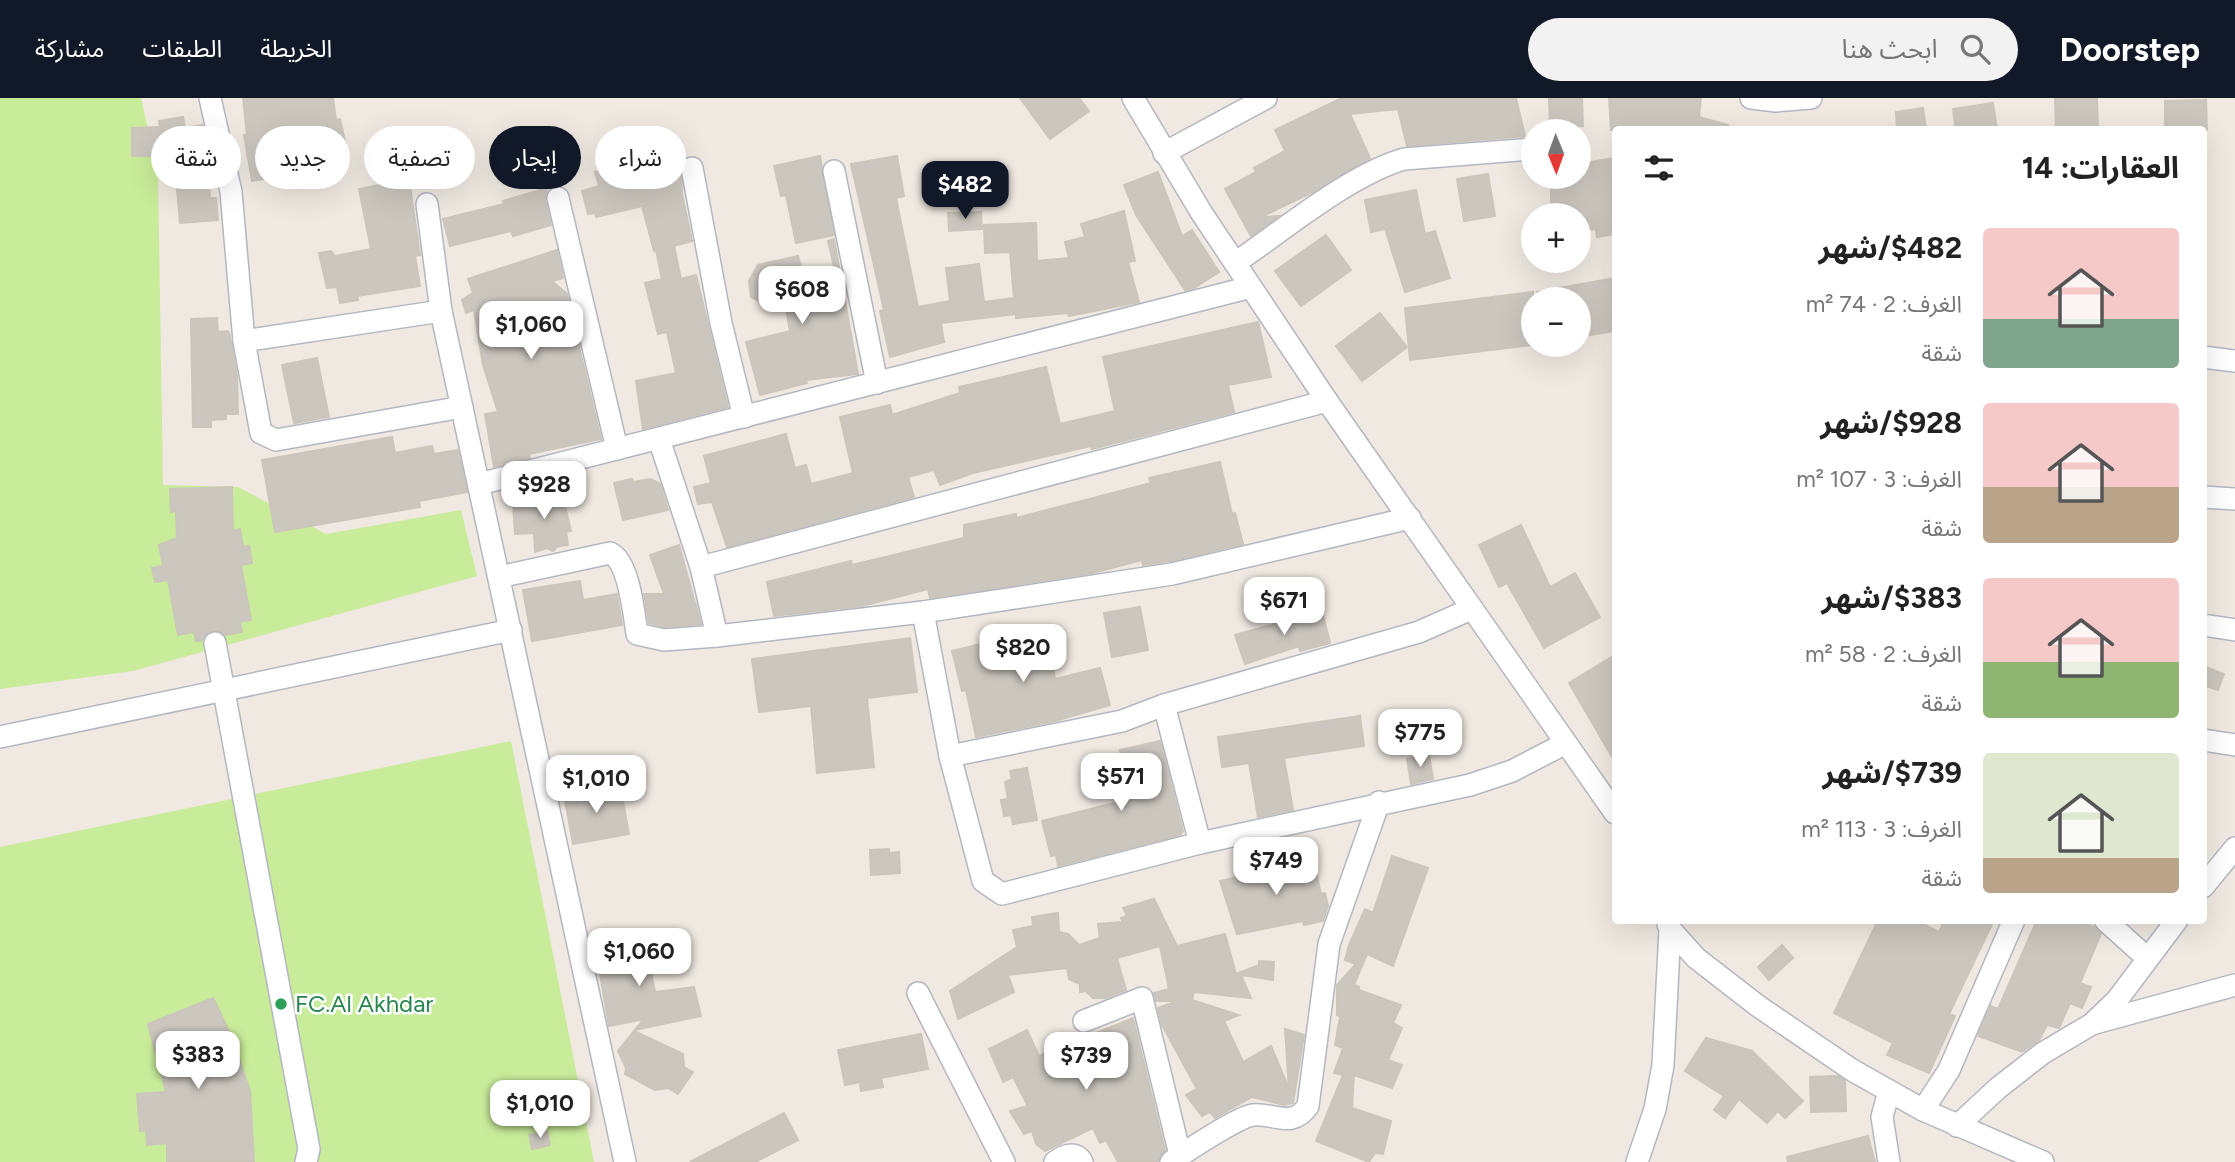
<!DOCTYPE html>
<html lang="ar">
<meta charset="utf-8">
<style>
:root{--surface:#fff;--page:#f2f2f2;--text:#222;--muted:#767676;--accent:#111827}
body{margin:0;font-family:Figtree,"Noto Sans Arabic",sans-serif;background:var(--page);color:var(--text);direction:rtl;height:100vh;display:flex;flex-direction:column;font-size:26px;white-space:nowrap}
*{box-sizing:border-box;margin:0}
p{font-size:23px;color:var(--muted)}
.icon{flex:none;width:38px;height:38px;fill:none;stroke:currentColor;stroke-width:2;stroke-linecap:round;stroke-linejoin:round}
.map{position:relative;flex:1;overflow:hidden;direction:ltr}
.drawer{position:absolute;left:1612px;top:28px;width:595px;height:798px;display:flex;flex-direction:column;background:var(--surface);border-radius:7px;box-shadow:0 7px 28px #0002;direction:rtl}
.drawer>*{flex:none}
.banner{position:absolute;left:21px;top:28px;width:665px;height:63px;direction:rtl;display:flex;gap:14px}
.needle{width:46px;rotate:179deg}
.fabs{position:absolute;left:1521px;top:21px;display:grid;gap:14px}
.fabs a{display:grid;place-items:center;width:70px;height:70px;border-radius:50%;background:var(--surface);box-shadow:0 7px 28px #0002;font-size:35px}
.price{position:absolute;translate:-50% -60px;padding:0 16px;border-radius:14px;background:#fff;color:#222;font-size:23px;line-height:46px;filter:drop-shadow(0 2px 4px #0008)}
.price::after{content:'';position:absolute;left:50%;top:42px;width:21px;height:16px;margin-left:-10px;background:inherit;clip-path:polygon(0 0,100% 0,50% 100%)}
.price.on{background:var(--accent);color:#fff}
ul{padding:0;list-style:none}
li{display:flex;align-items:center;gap:21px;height:175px;padding:0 28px}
li span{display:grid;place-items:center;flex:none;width:196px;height:140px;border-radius:7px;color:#555}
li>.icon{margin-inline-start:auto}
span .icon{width:84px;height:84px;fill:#fffc;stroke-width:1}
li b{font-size:30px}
h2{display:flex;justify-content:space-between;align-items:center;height:84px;padding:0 28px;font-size:30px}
.tag{padding:0 24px;border-radius:32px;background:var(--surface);box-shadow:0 7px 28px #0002;font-size:24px;line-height:63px}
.tag.on{background:var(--accent);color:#fff}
header{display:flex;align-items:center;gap:42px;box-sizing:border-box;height:98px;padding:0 35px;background:var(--accent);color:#fff}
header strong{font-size:33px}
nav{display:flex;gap:38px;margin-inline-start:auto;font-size:24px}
.search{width:490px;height:63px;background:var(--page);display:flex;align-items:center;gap:18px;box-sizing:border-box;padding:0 24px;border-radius:38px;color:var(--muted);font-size:26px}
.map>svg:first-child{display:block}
.pitch{fill:#c9ec9a}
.building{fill:#cbc7bf;stroke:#cbc5ba;stroke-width:2}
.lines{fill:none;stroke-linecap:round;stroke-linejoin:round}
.minor-casing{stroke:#b4b7c1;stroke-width:24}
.minor{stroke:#fff;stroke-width:21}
.leisure-dot{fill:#2e9e5b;stroke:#fff;stroke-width:2.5}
.labels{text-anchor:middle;stroke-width:5;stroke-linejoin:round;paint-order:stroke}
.leisure-label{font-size:24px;fill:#27864d;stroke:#fff;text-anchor:start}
</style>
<header>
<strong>Doorstep</strong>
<div class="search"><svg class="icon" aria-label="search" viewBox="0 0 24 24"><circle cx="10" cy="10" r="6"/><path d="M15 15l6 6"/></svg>ابحث هنا</div>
<nav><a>الخريطة</a><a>الطبقات</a><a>مشاركة</a></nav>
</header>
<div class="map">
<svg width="2235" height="1064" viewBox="0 0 2235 1064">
<rect width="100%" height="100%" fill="#efe9e1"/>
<g class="pitch">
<path d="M0,0H141L158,75L163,387L238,389L326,436L461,412L477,478L133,573L0,591Z"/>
<path d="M511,643L594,1064H0V749Z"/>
</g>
<g class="building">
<path d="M243,0H333L336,22L340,21L348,57L294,70L295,76L252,83L244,37H247Z"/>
<path d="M1020,0H1079L1089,13L1050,41Z"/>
<path d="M1342,0H1516L1525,38L1407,48L1398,11L1350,16L1370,60L1313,94L1261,119L1279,118L1251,138L1225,91L1256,74L1254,70L1285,53L1275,32Z"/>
<path d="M1549,0H1582L1583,28L1550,29Z"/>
<path d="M1609,0H1701L1699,19L1728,27V32H1611Z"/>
<path d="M2055,0H2097L2098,32H2056Z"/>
<path d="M2206,2L2207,32H2165V3Z"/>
<path d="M1993,5L1997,32H1956L1953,11Z"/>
<path d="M1923,10L1926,32H1897L1896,14Z"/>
<path d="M183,19L185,30L203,27L210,61L207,62L210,100H216L218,122L180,125L175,68L168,69L166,58H132V30L160,29L159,23Z"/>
<path d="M820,58L834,137L796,145L786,97L781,98L774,68Z"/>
<path d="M897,58L904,98L896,100L918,209L950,203L946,170L979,166L984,204L1014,200L1010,154L985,155L984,127L1036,125L1037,163L1069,160L1065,144L1085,139L1081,126L1124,113L1135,163L1128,164L1139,204L1069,218L1068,215L1016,220V216L941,225L944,244L890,259L880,213L884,212L851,66Z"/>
<path d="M1615,60V136L1597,139L1596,131L1578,133V117H1551V79H1578V66Z"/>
<path d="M681,63L682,96L692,143L674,148L681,181L696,177L728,309L643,331L636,283L676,275L667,234L658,236L645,185L662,181L656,152L654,153L642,108L596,119L595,115L588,116L582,93L599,88L595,74L626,66L629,76Z"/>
<path d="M1158,74L1182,138L1192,132L1219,174L1194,190L1185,192L1136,117L1124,87Z"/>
<path d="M1488,76L1495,118L1464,123L1457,81Z"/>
<path d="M409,81L420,157L415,158L420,188L357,198L358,202L340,205L337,189L327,190L319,155L331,153L335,158L371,151L359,91Z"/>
<path d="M547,90L545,102L551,127L513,138L511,133L450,148L443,121L504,106L503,103Z"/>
<path d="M1416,92L1425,136L1435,133L1450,180L1405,194L1385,131L1371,134L1365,102Z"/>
<path d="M981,114L982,131L949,133L948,115Z"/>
<path d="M1326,137L1351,172L1301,208L1275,173Z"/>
<path d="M834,141L858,276L806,282L807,285L760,297L746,244L790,233L785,206L763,205L751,199L749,183L758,167L798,158L803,176L834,169L828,143Z"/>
<path d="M557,152L563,180L552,183L567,196L572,218L567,219L573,245L578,244L601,341L529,356L530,360L494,369L485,316L498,314L483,267L474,212L466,215L462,202L473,195L468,181Z"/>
<path d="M1615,180V233L1578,239V201H1537V194Z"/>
<path d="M1533,194V247L1410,262L1405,210Z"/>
<path d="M1380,215L1407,249L1362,283L1336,248Z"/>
<path d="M217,220L218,234L228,233L230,238L237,278L238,316H226V321L211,322V329H193L191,221Z"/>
<path d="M1258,224L1271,279L1228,287L1234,314L1092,351L1091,348L973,375L940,387L934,372L908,379L914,399L727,449L712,404L698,406L694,389L711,385L704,358L786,336L795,370L806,367L811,386L853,375L840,319L890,307L892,317L960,295L959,289L1046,269L1060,326L1115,313L1103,259Z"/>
<path d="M317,260L329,319L294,325L282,267Z"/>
<path d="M392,339L395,355L432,348L434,356L458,352L467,394L419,403L420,409L275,434L262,362Z"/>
<path d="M1220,364L1232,416L1235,415L1243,446L1170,463L1143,467L1142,462L1093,475L930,500L928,491L862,508L774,518L767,484L851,463L852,467L964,440V427L1016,416V420L1151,385L1149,380Z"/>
<path d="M632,381L633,384L651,381L660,386L668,412L623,422L614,385Z"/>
<path d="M232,389L233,433L240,431L243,449L249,448L252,465L241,467L251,522L240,524L242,534L226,537L213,532L202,542L196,543L194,534L178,537L168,482L155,484L152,470L163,468L159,447L177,440L176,413L171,414L170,391Z"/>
<path d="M561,392L571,433L566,434L568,447L558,448L553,453L547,450L535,454L534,435L515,436L513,406L534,405L540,396L552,400Z"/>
<path d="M1521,427L1550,489L1575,475L1600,519L1544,550L1507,485L1499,489L1479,447Z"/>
<path d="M679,447L701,526L665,529L649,525L644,496H664L650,457Z"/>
<path d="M580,483L583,502L617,496L622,527L532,543L523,492Z"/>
<path d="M1140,509L1148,552L1112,559L1104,515Z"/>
<path d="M1322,513L1330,545L1300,553L1299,548L1245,566L1235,537Z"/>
<path d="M1047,529L1055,581L1100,570L1110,607L1055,623L976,639L966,592L962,593L952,553L1006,540L1005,536Z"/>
<path d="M910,540L917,594L867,600L874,669L817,675L811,608L759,614L752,561Z"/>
<path d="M1615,557V664L1569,585Z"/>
<path d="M2203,568L2224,576L2218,592L2203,587Z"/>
<path d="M1360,618L1364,648L1284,660L1293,712L1258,719L1249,665L1222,669L1218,639Z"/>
<path d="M1160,643L1183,733L1180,737L1058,768L1056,757L1051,758L1042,723L1131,701L1120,652Z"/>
<path d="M1429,657L1433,681L1411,686L1407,661Z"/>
<path d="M1027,670L1037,722L1013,726L1011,717L1004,718L1001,702L1008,701L1005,684L1012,681L1010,673Z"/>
<path d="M611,688L613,700L622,698L629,736L573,746L564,696Z"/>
<path d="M889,751V755L899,754L900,775L871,777L870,752Z"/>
<path d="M1312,757L1321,796L1325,795L1328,808L1323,823L1304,827L1303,823L1237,836L1220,783L1273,771L1272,766Z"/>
<path d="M1392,758L1428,770L1393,868L1367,856L1354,887L1359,889V892L1401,907L1393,925L1402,930L1388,962L1402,967L1392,990L1354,977L1352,1010L1391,1023L1383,1056L1375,1055L1369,1064L1316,1043L1343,977L1334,975L1343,950L1335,947L1340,919L1337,917V887L1356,866L1345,862L1349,847L1365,811L1373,815Z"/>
<path d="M1154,801L1177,848L1225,836L1236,876L1259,867V863L1274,864L1273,882L1241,877L1251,900L1194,894L1192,902L1239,917L1224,923L1243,964L1271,948L1289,991L1285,931L1304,937L1293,1005L1284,1007L1252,999L1215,1020L1210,1014L1202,1018L1186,997L1197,991L1162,927L1158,910L1178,903H1156L1154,895L1169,891L1160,848L1117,860L1126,892L1106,900H1093L1086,893L1080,894V886L1069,881L1067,870L1008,877L1014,894L958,921L950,893L1017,849L1013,832L1033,828L1032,819L1058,815L1059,834L1068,836L1079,847L1100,840L1098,826L1123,824L1121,820L1127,818L1123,810Z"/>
<path d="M1878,822H1915L1939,834L1945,822H1994L1949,916L1955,918L1929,975L1887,957L1893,945L1834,915Z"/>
<path d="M2037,822H2079L2094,829L2101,836L2080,885L2091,889L2082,910L2070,905L2059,930L2047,927L2039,942L2022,954L1978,938L1991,908L1998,911Z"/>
<path d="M644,838L655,894L694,889L701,918L635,932L644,921L609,928L595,848Z"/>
<path d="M1782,847L1793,860L1769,882L1758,869Z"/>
<path d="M213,900L231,937L250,993L254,1064H167V1045L147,1047L146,1032L140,1033L137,996L166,994L148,926Z"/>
<path d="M1133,920L1165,1052L1158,1064H1118L1106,1042L1100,1045L1093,1030L1045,1053L1036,1046L1032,1033L1024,1036L1010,1013L1028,1008L1013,979L1003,984L989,951L1027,932L1039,958Z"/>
<path d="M634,933L683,956L684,969L693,974L678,996L668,990L655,992L625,976L626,970L618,953Z"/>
<path d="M921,936L928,971L881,980L883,989L861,993L860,984L845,987L838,952Z"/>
<path d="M1706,940L1752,953L1803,1003L1785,1020L1778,1013L1767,1025L1739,1001L1725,1020L1714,1012L1724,998L1685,973Z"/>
<path d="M1838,978L1845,983L1846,1013L1811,1014L1810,979Z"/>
<path d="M784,1015L798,1042L755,1064H690Z"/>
<path d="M547,1033L550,1047L532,1051L529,1037Z"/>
<path d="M1868,1038L1875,1064H1788L1787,1059Z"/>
</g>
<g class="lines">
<g class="minor-casing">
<g id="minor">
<path d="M210,0L231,94L244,243L261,335L276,342L462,309"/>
<path d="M1133,0L1201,114L1327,303L1615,715"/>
<path d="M1751,0L1776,3L1811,0"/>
<path d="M1164,55L1266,0"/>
<path d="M692,70L721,225L744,319"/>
<path d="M834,73L877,285"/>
<path d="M558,100L617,351"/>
<path d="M427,106L441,213L625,1064"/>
<path d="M1235,165C1284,132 1349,77 1404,61L1533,51"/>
<path d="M244,243L441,213"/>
<path d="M2203,259L2235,263"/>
<path d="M659,341L701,469L717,538L923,514L1172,476L1410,420"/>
<path d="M479,386L1251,189"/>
<path d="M2203,399L2235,401"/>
<path d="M701,469L1327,303"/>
<path d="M499,479L610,455C629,463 634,516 637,536L664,542L717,538"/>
<path d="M923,514L950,658L983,783L1002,796L1200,745L1470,687L1512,673L1566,645"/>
<path d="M2203,527L2235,532"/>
<path d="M215,545L309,1051L306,1064"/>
<path d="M1164,607L1200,745"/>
<path d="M0,639L511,532"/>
<path d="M2203,642L2235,647"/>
<path d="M950,658L1122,623L1164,607L1419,534L1471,511"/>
<path d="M2203,789L2235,750"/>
<path d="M2105,822L2147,860"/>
<path d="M1670,831L1696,860L1758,908L1852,972L1923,1012L2043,1064"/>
<path d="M918,895L1004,1064"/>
<path d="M1084,923L1142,900L1180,1057"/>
<path d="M2095,925L2235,887"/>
<path d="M1923,1012L1949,972L2014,822"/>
<path d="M1957,1028L1998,990L2043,955L2092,926L2117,902L2177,822"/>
<path d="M1055,1064C1063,1058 1076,1052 1082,1064"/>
<path d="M1171,1064C1185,1054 1238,1019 1253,1017C1275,1015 1292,1031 1308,1008L1329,846L1379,704"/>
<path d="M1637,1064L1655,1011L1663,967L1670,831L1668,826"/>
<path d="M1889,1064L1882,1019L1889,993"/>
</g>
</g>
<use href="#minor" class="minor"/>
</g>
<circle class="leisure-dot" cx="281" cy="906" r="7"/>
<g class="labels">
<g class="leisure-label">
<text x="295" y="914">FC.Al Akhdar</text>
</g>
</g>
</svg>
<div class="fabs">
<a><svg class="needle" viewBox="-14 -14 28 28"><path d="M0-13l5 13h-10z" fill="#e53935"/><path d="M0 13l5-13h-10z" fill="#767676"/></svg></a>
<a>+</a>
<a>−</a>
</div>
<b class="price on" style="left:965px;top:123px">$482</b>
<b class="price" style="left:802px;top:228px">$608</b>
<b class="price" style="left:531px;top:263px">$1,060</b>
<b class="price" style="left:544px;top:423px">$928</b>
<b class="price" style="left:1284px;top:539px">$671</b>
<b class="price" style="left:1023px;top:586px">$820</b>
<b class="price" style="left:1420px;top:671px">$775</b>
<b class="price" style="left:1121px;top:715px">$571</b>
<b class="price" style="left:596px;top:717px">$1,010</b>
<b class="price" style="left:1276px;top:799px">$749</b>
<b class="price" style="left:639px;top:890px">$1,060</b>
<b class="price" style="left:198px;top:993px">$383</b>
<b class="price" style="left:1086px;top:994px">$739</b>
<b class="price" style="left:540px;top:1042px">$1,010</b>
<div class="banner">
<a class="tag">شراء</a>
<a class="tag on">إيجار</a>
<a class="tag">تصفية</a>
<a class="tag">جديد</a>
<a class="tag">شقة</a>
</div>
<section class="drawer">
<h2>العقارات: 14<svg class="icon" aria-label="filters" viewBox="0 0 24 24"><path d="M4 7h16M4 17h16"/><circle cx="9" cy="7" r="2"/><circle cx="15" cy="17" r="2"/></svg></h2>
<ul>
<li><span style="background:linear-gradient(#f6c9c9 65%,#7fa58c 0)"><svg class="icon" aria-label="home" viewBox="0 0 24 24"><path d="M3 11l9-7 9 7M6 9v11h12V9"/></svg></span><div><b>$482/شهر</b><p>الغرف: 2 · 74 m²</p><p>شقة</p></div></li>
<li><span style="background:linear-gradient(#f6c9c9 60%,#b9a48a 0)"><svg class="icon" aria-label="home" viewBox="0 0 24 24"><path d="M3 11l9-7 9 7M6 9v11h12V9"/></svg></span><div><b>$928/شهر</b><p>الغرف: 3 · 107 m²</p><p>شقة</p></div></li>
<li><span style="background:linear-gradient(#f6c9c9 60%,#8fb573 0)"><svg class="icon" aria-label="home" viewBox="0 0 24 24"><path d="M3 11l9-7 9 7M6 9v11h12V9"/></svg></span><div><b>$383/شهر</b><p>الغرف: 2 · 58 m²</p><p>شقة</p></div></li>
<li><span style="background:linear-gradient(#dfe7d0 75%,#b9a48a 0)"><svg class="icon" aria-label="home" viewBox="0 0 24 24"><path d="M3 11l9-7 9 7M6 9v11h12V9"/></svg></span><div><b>$739/شهر</b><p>الغرف: 3 · 113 m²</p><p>شقة</p></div></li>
</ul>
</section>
</div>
